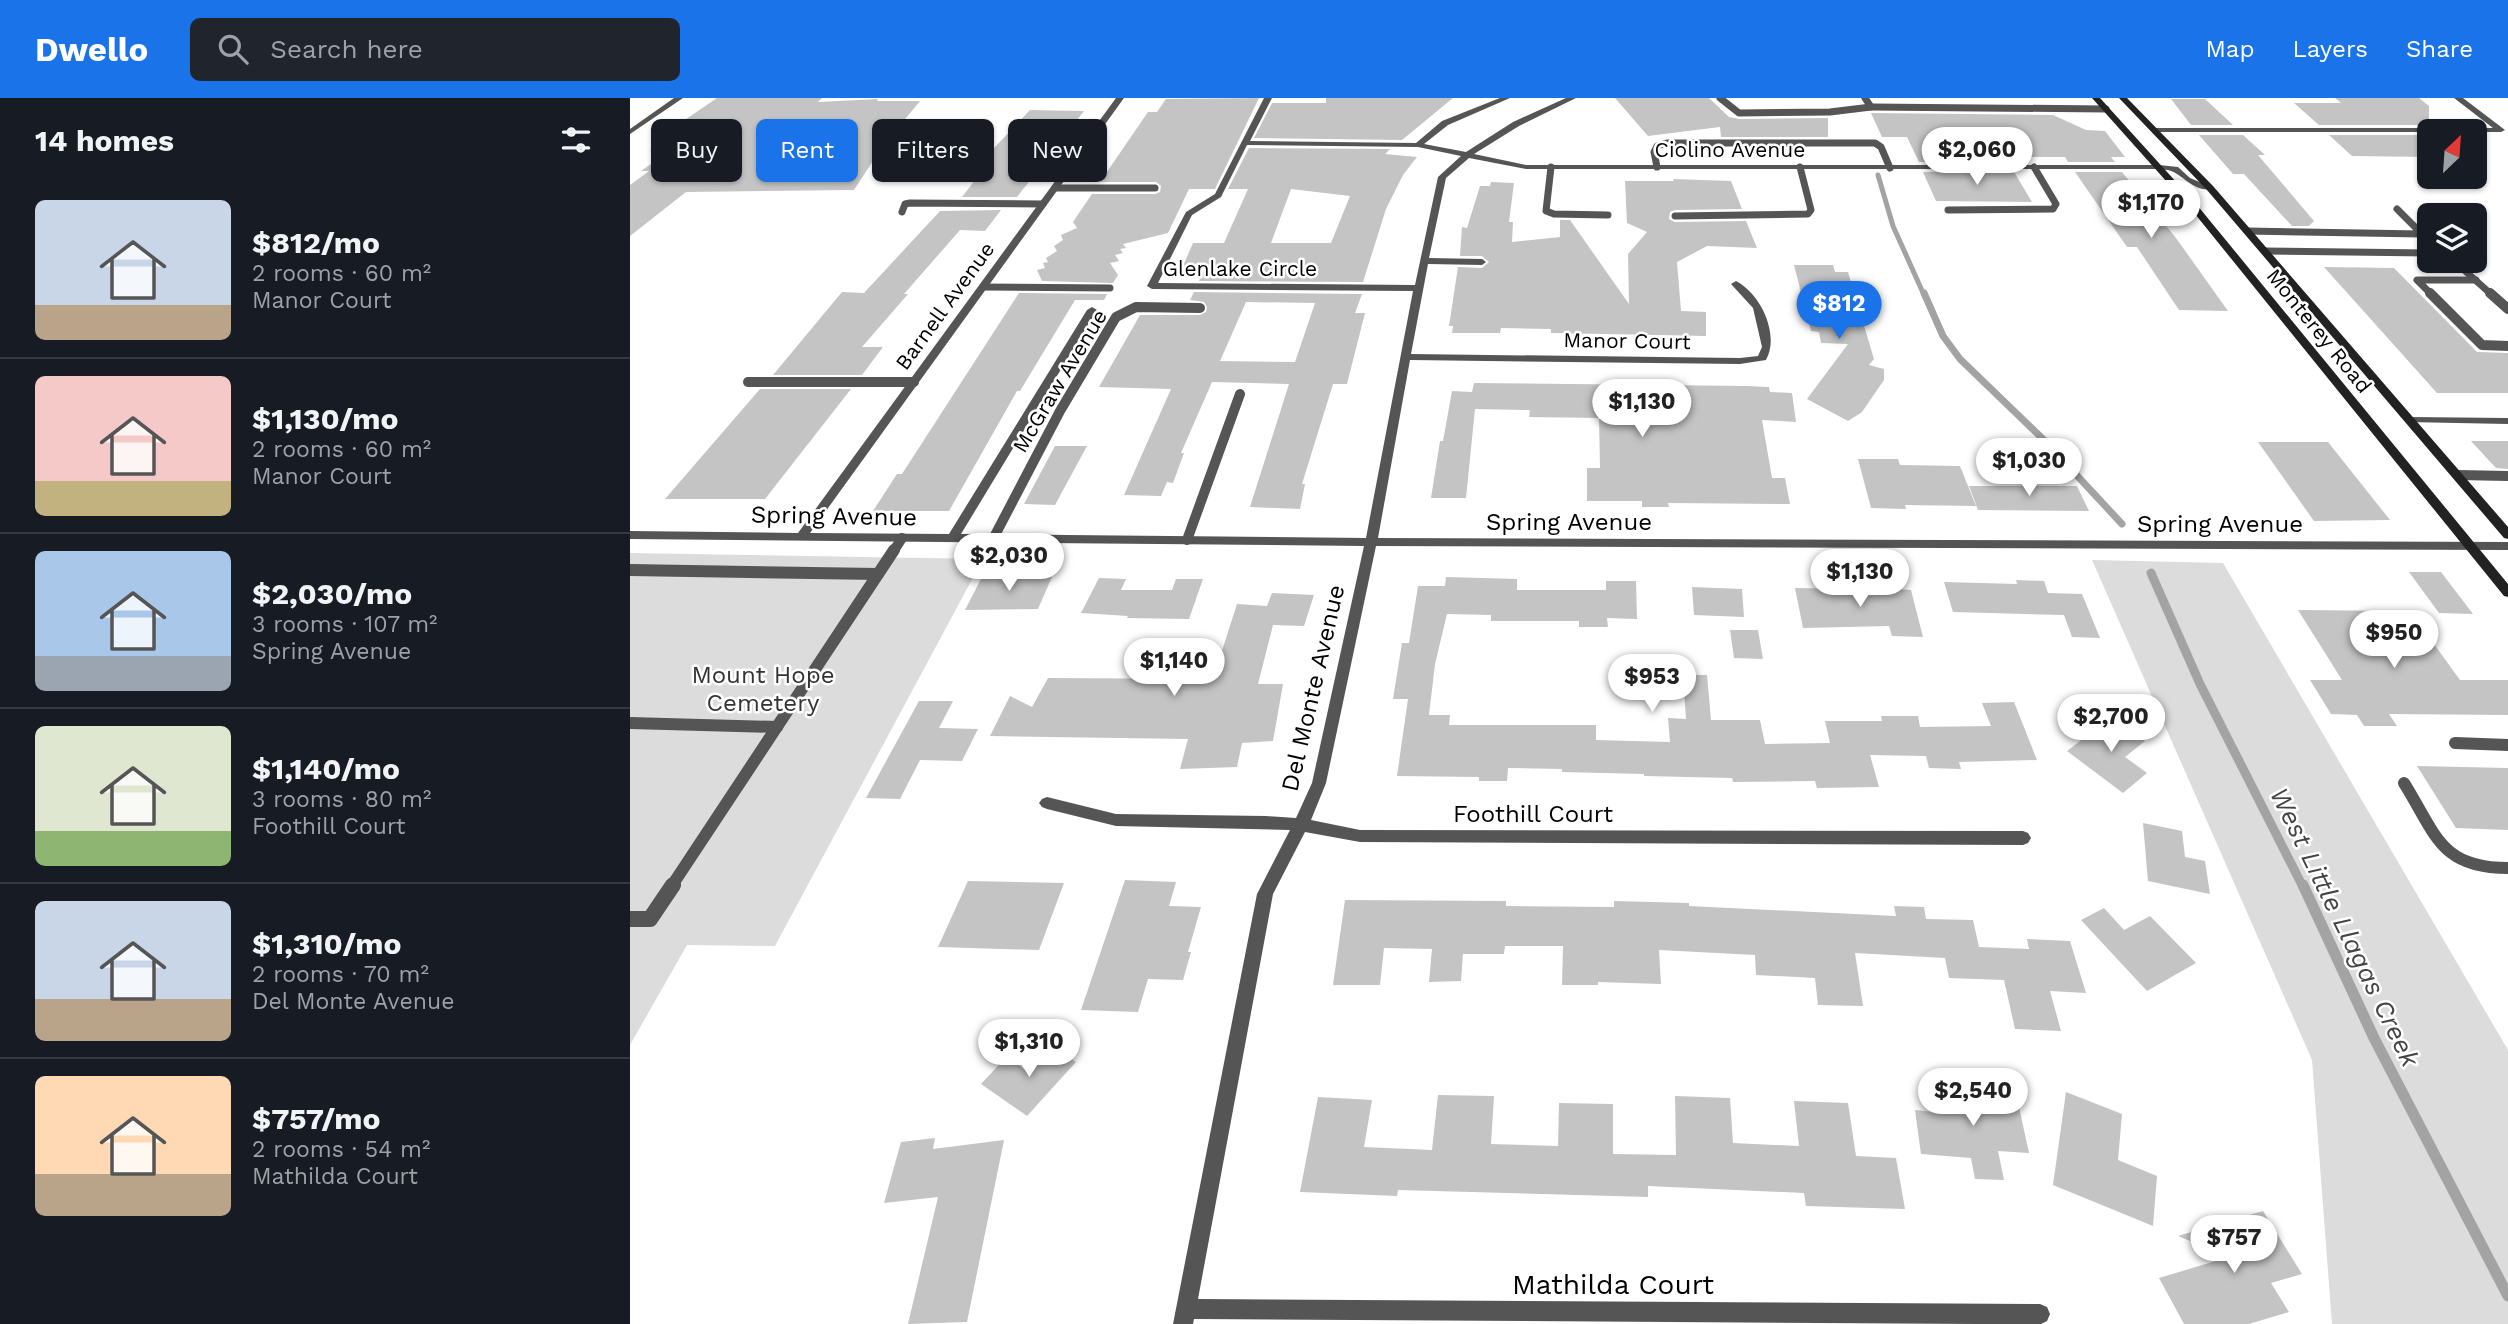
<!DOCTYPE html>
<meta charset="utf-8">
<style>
:root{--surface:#171b24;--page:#20242c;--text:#f1f3f6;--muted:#9ea1a6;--line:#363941;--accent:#1a73e8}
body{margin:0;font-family:"Work Sans",sans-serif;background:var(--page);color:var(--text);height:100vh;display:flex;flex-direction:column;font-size:26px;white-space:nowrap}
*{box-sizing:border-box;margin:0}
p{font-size:23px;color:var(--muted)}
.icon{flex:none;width:38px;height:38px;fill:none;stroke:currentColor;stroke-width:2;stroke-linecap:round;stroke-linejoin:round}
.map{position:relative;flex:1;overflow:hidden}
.side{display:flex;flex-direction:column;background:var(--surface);width:630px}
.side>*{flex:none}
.hud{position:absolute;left:21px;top:21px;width:665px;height:63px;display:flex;gap:14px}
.needle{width:46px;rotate:25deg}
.tools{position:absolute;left:1787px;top:21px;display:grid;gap:14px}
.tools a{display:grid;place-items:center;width:70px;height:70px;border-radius:10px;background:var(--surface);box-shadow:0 2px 5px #0004;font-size:35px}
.price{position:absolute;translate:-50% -60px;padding:0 16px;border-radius:24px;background:#fff;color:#222;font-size:23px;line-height:46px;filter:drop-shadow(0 2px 4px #0008)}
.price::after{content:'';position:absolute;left:50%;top:42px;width:21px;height:16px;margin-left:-10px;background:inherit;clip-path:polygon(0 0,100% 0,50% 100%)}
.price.current{background:var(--accent);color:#fff}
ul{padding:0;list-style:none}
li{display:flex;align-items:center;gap:21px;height:175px;padding:0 35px}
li+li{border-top:2px solid var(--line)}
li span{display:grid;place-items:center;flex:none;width:196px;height:140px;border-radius:10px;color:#555}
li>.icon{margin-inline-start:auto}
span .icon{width:84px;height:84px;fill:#fffc;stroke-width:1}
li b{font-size:30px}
h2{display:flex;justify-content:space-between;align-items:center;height:84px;padding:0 35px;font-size:30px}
.pill{padding:0 24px;border-radius:10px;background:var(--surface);box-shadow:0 2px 5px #0004;font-size:24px;line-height:63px}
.pill.current{background:var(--accent);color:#fff}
header{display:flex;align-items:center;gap:42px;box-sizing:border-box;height:98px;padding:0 35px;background:var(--accent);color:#fff}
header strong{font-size:33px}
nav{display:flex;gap:38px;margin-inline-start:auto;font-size:24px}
.search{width:490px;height:63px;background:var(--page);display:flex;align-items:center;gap:18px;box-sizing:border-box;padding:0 24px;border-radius:10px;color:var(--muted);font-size:26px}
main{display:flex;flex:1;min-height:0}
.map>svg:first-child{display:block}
.green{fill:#dcdcdc}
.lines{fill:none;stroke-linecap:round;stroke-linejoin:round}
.stream-far3{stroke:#a3a3a3;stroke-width:5}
.stream-far2{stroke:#a3a3a3;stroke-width:7}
.stream-far1{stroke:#a3a3a3;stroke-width:9}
.stream{stroke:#a3a3a3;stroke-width:11}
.building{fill:#c4c4c4;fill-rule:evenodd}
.lane-far3{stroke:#555;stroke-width:7}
.lane-far2{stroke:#555;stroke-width:10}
.lane-far1{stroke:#555;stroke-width:12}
.lane{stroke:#555;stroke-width:16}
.street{fill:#555;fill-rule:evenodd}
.secondary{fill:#222;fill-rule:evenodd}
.labels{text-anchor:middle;stroke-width:5;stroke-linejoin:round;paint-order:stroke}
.far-street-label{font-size:21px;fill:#000;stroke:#fff}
.street-label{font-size:24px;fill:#000;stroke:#fff}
.park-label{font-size:24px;fill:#333;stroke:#fff}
.water-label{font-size:26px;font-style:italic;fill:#444;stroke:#fff}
.near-street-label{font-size:28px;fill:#000;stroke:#fff}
</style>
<header>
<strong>Dwello</strong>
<div class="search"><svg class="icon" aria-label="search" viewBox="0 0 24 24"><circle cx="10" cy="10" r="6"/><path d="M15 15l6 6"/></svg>Search here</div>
<nav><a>Map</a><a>Layers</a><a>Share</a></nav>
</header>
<main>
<section class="side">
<h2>14 homes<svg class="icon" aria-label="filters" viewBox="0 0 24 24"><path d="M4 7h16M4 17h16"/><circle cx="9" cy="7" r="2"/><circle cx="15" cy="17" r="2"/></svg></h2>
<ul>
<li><span style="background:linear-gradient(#c9d6e8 75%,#b9a48a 0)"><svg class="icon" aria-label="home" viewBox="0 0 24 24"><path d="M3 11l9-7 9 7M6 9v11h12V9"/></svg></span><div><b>$812/mo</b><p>2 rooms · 60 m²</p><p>Manor Court</p></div></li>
<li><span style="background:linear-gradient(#f6c9c9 75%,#c2b280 0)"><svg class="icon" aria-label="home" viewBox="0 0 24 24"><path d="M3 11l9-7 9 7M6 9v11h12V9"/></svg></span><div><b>$1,130/mo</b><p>2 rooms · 60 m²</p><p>Manor Court</p></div></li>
<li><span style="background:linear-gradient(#a9c7e8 75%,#9aa5b1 0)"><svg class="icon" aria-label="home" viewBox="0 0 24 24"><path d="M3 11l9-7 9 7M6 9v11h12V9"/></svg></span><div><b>$2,030/mo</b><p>3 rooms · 107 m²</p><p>Spring Avenue</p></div></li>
<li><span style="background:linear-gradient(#dfe7d0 75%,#8fb573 0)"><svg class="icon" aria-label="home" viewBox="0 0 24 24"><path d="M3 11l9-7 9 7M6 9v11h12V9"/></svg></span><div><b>$1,140/mo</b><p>3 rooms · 80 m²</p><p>Foothill Court</p></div></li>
<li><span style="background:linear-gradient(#c9d6e8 70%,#b9a48a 0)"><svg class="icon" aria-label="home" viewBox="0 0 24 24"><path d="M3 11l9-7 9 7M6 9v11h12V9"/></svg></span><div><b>$1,310/mo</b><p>2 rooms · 70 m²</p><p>Del Monte Avenue</p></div></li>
<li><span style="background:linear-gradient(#ffd9b3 70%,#b9a48a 0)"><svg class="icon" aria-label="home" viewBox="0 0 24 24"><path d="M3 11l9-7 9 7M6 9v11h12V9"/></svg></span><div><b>$757/mo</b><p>2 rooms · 54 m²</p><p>Mathilda Court</p></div></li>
</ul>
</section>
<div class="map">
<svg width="1878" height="1226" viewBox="0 0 1878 1226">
<rect width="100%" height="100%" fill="#fff"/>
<g class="green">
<path d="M0,455L353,461L145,848L57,847L0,947Z"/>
<path d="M1462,462L1593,465L1878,952V1226H1702L1682,962Z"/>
</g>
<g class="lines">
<path class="stream-far3" d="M1248,77L1263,128L1294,197"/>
<path class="stream-far2" d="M1294,195L1313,238L1330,261L1414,342L1492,426"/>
<path class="stream-far1" d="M1521,475L1570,586L1673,789"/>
<path class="stream" d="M1673,787L1744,940L1878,1198"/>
</g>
<g class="building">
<path d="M87,0H192L188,4L248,1L247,3H290L252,49L224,92L56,94L0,138V87L19,73H11L35,56L20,53L46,32H40Z"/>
<path d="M629,0L585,91H559L538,135L493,146L496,150L490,151L493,155L485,157L489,163L480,165L488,177L483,185L412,183L407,172L415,170L413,165L418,164L416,160L427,153L424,148L433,142L431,137L447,130L443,124L462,96H525L530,94L531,88L526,84H470L518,14H527L536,1Z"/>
<path d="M696,0H823L772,42L624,40L642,5H696Z"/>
<path d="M985,0H1079L1099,19L1109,21L1198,20V39H1091L1090,29L1018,38Z"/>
<path d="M1705,0H1789L1799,8V27H1689L1664,5H1711Z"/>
<path d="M1541,1H1575L1603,27H1561Z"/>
<path d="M400,12L454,13L387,99H332L356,68L348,67Z"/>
<path d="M1241,15L1423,17L1456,32L1475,33L1495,59H1481L1485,64H1438L1435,59H1375L1379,64H1289L1277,39H1252Z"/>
<path d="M1569,37H1613L1635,57H1628L1684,123L1679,128H1662L1614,76H1603Z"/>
<path d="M1699,37H1799V59L1722,58Z"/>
<path d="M619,50L760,51L755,56L787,59L773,77L756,111L733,184L569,183L576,168H553L563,145H594L618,91H598ZM661,91L720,98L701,145H641Z"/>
<path d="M1293,74H1384L1402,104L1306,103Z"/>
<path d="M1445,74H1492L1546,140L1598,213L1549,212L1507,149H1497Z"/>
<path d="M1043,81L1101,83L1112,111L1045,112L1040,114L1039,121L1045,124L1116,123L1127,150L1077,148L1047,164L1051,213L1076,214V238L921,235V231L871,230L870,235H822L823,228H819L828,169L852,170L859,164L852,158H830L832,129L837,130L850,88H860L861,84L884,85L879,124H883L882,144L930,139V122H940L999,206L998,156L1017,134L997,125L995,83H1044Z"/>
<path d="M371,112L355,133L330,132L274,196H278L232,249H253L232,277H143L212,194L234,195L310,113Z"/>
<path d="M1164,167H1203L1205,174H1218L1244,261L1239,267L1254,271V282L1232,314L1218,323L1177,301L1218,246L1191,245L1189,234L1181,233Z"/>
<path d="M1694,169L1764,170L1847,254L1878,255V295H1807Z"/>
<path d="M564,194L732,196L725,215H735L717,286H703L672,386H675L670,411L620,409L659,286L582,284L551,355H554L543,385L537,384L531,398L494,397L541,291L469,289L510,217H570L576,214L577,209L574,204L560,202ZM616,204L685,205L665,264L590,263Z"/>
<path d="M389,195L477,196L474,202H445L390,293H387L319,413H243L267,376H272Z"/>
<path d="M844,285L1116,288L1139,289L1140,294L1162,295L1166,324L1132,322L1142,380H1155L1160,406L1038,405L1039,409H1012V403H957V370H970L969,320L899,319L900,312L845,311L836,400H801L810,343H813L822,293L842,294Z"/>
<path d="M130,291H221L135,401H35Z"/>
<path d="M1841,343H1878V371L1866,370Z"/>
<path d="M1628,344H1698L1760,422L1684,423Z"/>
<path d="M425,348H457L425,407L394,406Z"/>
<path d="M1228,361H1268L1270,367L1330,368L1346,408L1275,407L1276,411L1241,410Z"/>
<path d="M1339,388H1447L1459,413L1348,412Z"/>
<path d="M1779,474H1811L1843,516L1809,515Z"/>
<path d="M352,479H422L408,511L335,512Z"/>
<path d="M816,479L887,481V492H976V483H1006L1007,521L977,520L978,529H949V523H861V517L817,516L805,566L799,617H820L819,627H966V642L1040,644L1038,620L1056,621L1053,577H1077L1081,622H1130L1135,646L1200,645L1195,623H1252L1251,618H1288L1290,629L1361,628L1352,605L1384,604L1407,662L1329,664L1331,671L1299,670L1296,658L1240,657L1249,689L1187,690L1185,683L1103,684L1102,680L1014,678V676L932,674V671L878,670L877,683H849V679L767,678L778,601H763L772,545H779L788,488H815Z"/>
<path d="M469,480L496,481L491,492H542L546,481H573L559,521L497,520L498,518L451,515Z"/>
<path d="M1386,482L1414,483L1418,495L1452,496L1470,540L1442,539L1434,517L1323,514L1314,484L1387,486Z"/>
<path d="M1225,488L1281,492L1293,539L1262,538L1259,528L1173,530L1165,490L1226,491Z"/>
<path d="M1062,489L1112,491L1114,519L1064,517Z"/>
<path d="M642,495L684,497L674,528L643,527L628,586H653L643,643L612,645L607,669L550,671L558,641L360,638L380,598L402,609L418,580L583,581L607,506L637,508Z"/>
<path d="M1668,512L1780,513L1830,582H1878V617L1759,616L1767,628H1734L1727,617L1701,616L1680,582H1712Z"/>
<path d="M1100,532H1128L1133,561L1104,560Z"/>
<path d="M289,603H323L309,630L348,631L332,663L290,662L270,701L236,700Z"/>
<path d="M1481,619L1515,643L1495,659L1517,675L1493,695L1437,653Z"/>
<path d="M1787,668L1878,670V732L1826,730Z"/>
<path d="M1513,725L1552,733L1555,759L1575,763L1580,796L1518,783Z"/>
<path d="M495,782L546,784L539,808L571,809L558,854H561L553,882L518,881L508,914L451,912Z"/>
<path d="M338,783L434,785L409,852L308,849Z"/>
<path d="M715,802L876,803V808L984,809V803L1059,805V808L1266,818L1264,808L1294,809L1296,821L1343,822L1349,849L1399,851L1397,841L1440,843L1456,895L1420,893L1431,933L1385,931L1374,882L1319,880L1315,860L1225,855L1233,908L1188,907L1185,880L1126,877L1125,857L1029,852L1031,886L968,884V887H932L933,848H875L874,856H833L831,883L799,884L802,851L754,850L750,887H703Z"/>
<path d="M1474,810L1494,832L1520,818L1566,865L1517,893L1451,822Z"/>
<path d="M418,946L446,964L397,1018L351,986L377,958L395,972Z"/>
<path d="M1308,982L1344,984L1347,996L1387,1000L1399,1055L1368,1053L1374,1082L1345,1081L1341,1060L1291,1056L1285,1012L1313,1015Z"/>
<path d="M1436,994L1492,1016L1488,1062L1527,1078L1523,1128L1423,1087Z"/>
<path d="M808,997L864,998L861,1046L928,1048L929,1005L983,1006V1056L1046,1057L1045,998L1100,1000L1103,1045L1169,1048L1164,1003L1218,1005L1226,1058L1266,1060L1275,1111L1176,1108L1174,1095L1018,1088V1099L768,1092L767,1098L670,1094L688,999L742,1002L734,1049L802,1052Z"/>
<path d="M305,1040L303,1051L374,1042L337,1224L278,1226L308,1099L254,1105L271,1044Z"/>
<path d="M1633,1113L1672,1176L1641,1185L1659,1214L1619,1226H1554L1529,1180L1599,1159L1548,1138Z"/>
</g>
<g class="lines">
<g class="lane-far3">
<path d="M1090,0L1109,15L1200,14L1241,9L1235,0"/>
<path d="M1241,9L1476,11"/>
<path d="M921,69L916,113L924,116L978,117"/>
<path d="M1027,69L1024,54L1027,48L1037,45H1245L1251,49L1260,70"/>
<path d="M425,90H525"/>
<path d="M1318,112L1423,111L1426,106L1404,69"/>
<path d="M272,114L275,106L280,105L413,106"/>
<path d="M1045,118L1178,116L1181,112L1170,69"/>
<path d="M1618,133L1792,136L1767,111"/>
<path d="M1635,153L1799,155"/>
<path d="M1824,163L1862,197"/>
<path d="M353,189L480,190"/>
<path d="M1802,197L1787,182H1846"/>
</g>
<g class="lane-far2">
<path d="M1800,195L1852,247L1878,248"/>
<path d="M1860,195L1878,211"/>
<path d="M118,284H284"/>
<path d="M1828,377L1878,378"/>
<path d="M363,441L430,313L486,219L506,209L570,210"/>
<path d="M557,442L610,296"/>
<path d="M263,454L272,440"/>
</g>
<g class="lane-far1">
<path d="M0,472L248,476"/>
<path d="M0,625L147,629"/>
<path d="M1825,645L1878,647"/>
<path d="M1774,685C1806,736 1810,770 1878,770"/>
<path d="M41,789L264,452"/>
</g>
<path class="lane" d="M0,821H20L43,787"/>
<g class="street">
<path d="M44,0H53L0,36V31Z"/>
<path d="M486,0H494L180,435L319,436L457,212L462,209L467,212L331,436L736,440L783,193L522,191L517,188L556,114L585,96L634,0H642L620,43L786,45L812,23L870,0H880L818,27L794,46L836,54L883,24L936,0H946L889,28L844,56L896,67H1529L1548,69L1560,80L1584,90C1567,97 1553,77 1541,73C1537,71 1533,72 1529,71H896L839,60L816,80L799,160L852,161L856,164L852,167L798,166L781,256L1110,260L1128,258L1132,249L1123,210L1101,186L1106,183C1131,196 1150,237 1136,262L1110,266L780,262L748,440L1878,444V452L746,448L696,685L681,722L730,732L1393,733L1398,735L1401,740L1398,745L1393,747L730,744L675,734L643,796L568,1201L1410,1206L1417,1209L1420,1216L1417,1223L1411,1226H1347L564,1221L563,1226H543L627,796L660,732L486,728L417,711L412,709L409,705L412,701L417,699L486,716L636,718L666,720L682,685L734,448L0,441V433L168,435ZM617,47L788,49L831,58L808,79L785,187L528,185L562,117L591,99Z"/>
<path d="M1824,0H1833L1875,32L1871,34H1526L1522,32L1526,30H1863Z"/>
<path d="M1780,319L1878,320V326L1776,324L1775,322Z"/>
</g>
<g class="secondary">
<path d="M1462,0H1470L1567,107L1878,486V499L1874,498L1561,111Z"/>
<path d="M1489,0H1497L1583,88L1878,429V441L1874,440L1577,92Z"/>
</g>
</g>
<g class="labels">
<g class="far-street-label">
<text x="1100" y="59">Ciolino Avenue</text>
<text x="610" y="178">Glenlake Circle</text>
<text transform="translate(315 208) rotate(-54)" y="7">Barnell Avenue</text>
<text transform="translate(1689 233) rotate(51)" y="7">Monterey Road</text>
<text transform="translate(997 243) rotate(1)" y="7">Manor Court</text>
<text transform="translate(430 283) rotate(-59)" y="7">McGraw Avenue</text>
</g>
<g class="street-label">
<text transform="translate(204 418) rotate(1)" y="8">Spring Avenue</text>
<text x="939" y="432">Spring Avenue</text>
<text x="1590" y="434">Spring Avenue</text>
<text transform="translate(683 590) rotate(-77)" y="8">Del Monte Avenue</text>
<text x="903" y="724">Foothill Court</text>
</g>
<g class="park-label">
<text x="133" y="585">Mount Hope<tspan x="133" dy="28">Cemetery</tspan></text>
</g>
<g class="water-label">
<text transform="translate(1715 829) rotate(64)" y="9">West Little Llagas Creek</text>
</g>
<g class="near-street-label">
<text x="983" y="1196">Mathilda Court</text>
</g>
</g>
</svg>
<div class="tools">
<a><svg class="needle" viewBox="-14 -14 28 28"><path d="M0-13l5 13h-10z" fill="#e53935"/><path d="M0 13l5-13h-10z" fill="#9ea1a6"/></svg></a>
<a><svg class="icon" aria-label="layers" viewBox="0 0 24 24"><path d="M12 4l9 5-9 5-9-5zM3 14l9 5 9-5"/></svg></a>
</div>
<b class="price" style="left:1347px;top:89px">$2,060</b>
<b class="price" style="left:1521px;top:142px">$1,170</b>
<b class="price current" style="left:1209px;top:243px">$812</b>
<b class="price" style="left:1012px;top:341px">$1,130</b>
<b class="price" style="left:1399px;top:400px">$1,030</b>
<b class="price" style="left:379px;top:495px">$2,030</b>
<b class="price" style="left:1230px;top:511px">$1,130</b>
<b class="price" style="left:1764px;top:572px">$950</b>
<b class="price" style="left:544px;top:600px">$1,140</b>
<b class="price" style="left:1022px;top:616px">$953</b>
<b class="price" style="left:1481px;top:656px">$2,700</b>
<b class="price" style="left:399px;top:981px">$1,310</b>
<b class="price" style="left:1343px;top:1030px">$2,540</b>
<b class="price" style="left:1604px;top:1177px">$757</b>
<div class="hud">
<a class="pill">Buy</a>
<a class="pill current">Rent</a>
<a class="pill">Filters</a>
<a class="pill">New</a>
</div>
</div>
</main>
